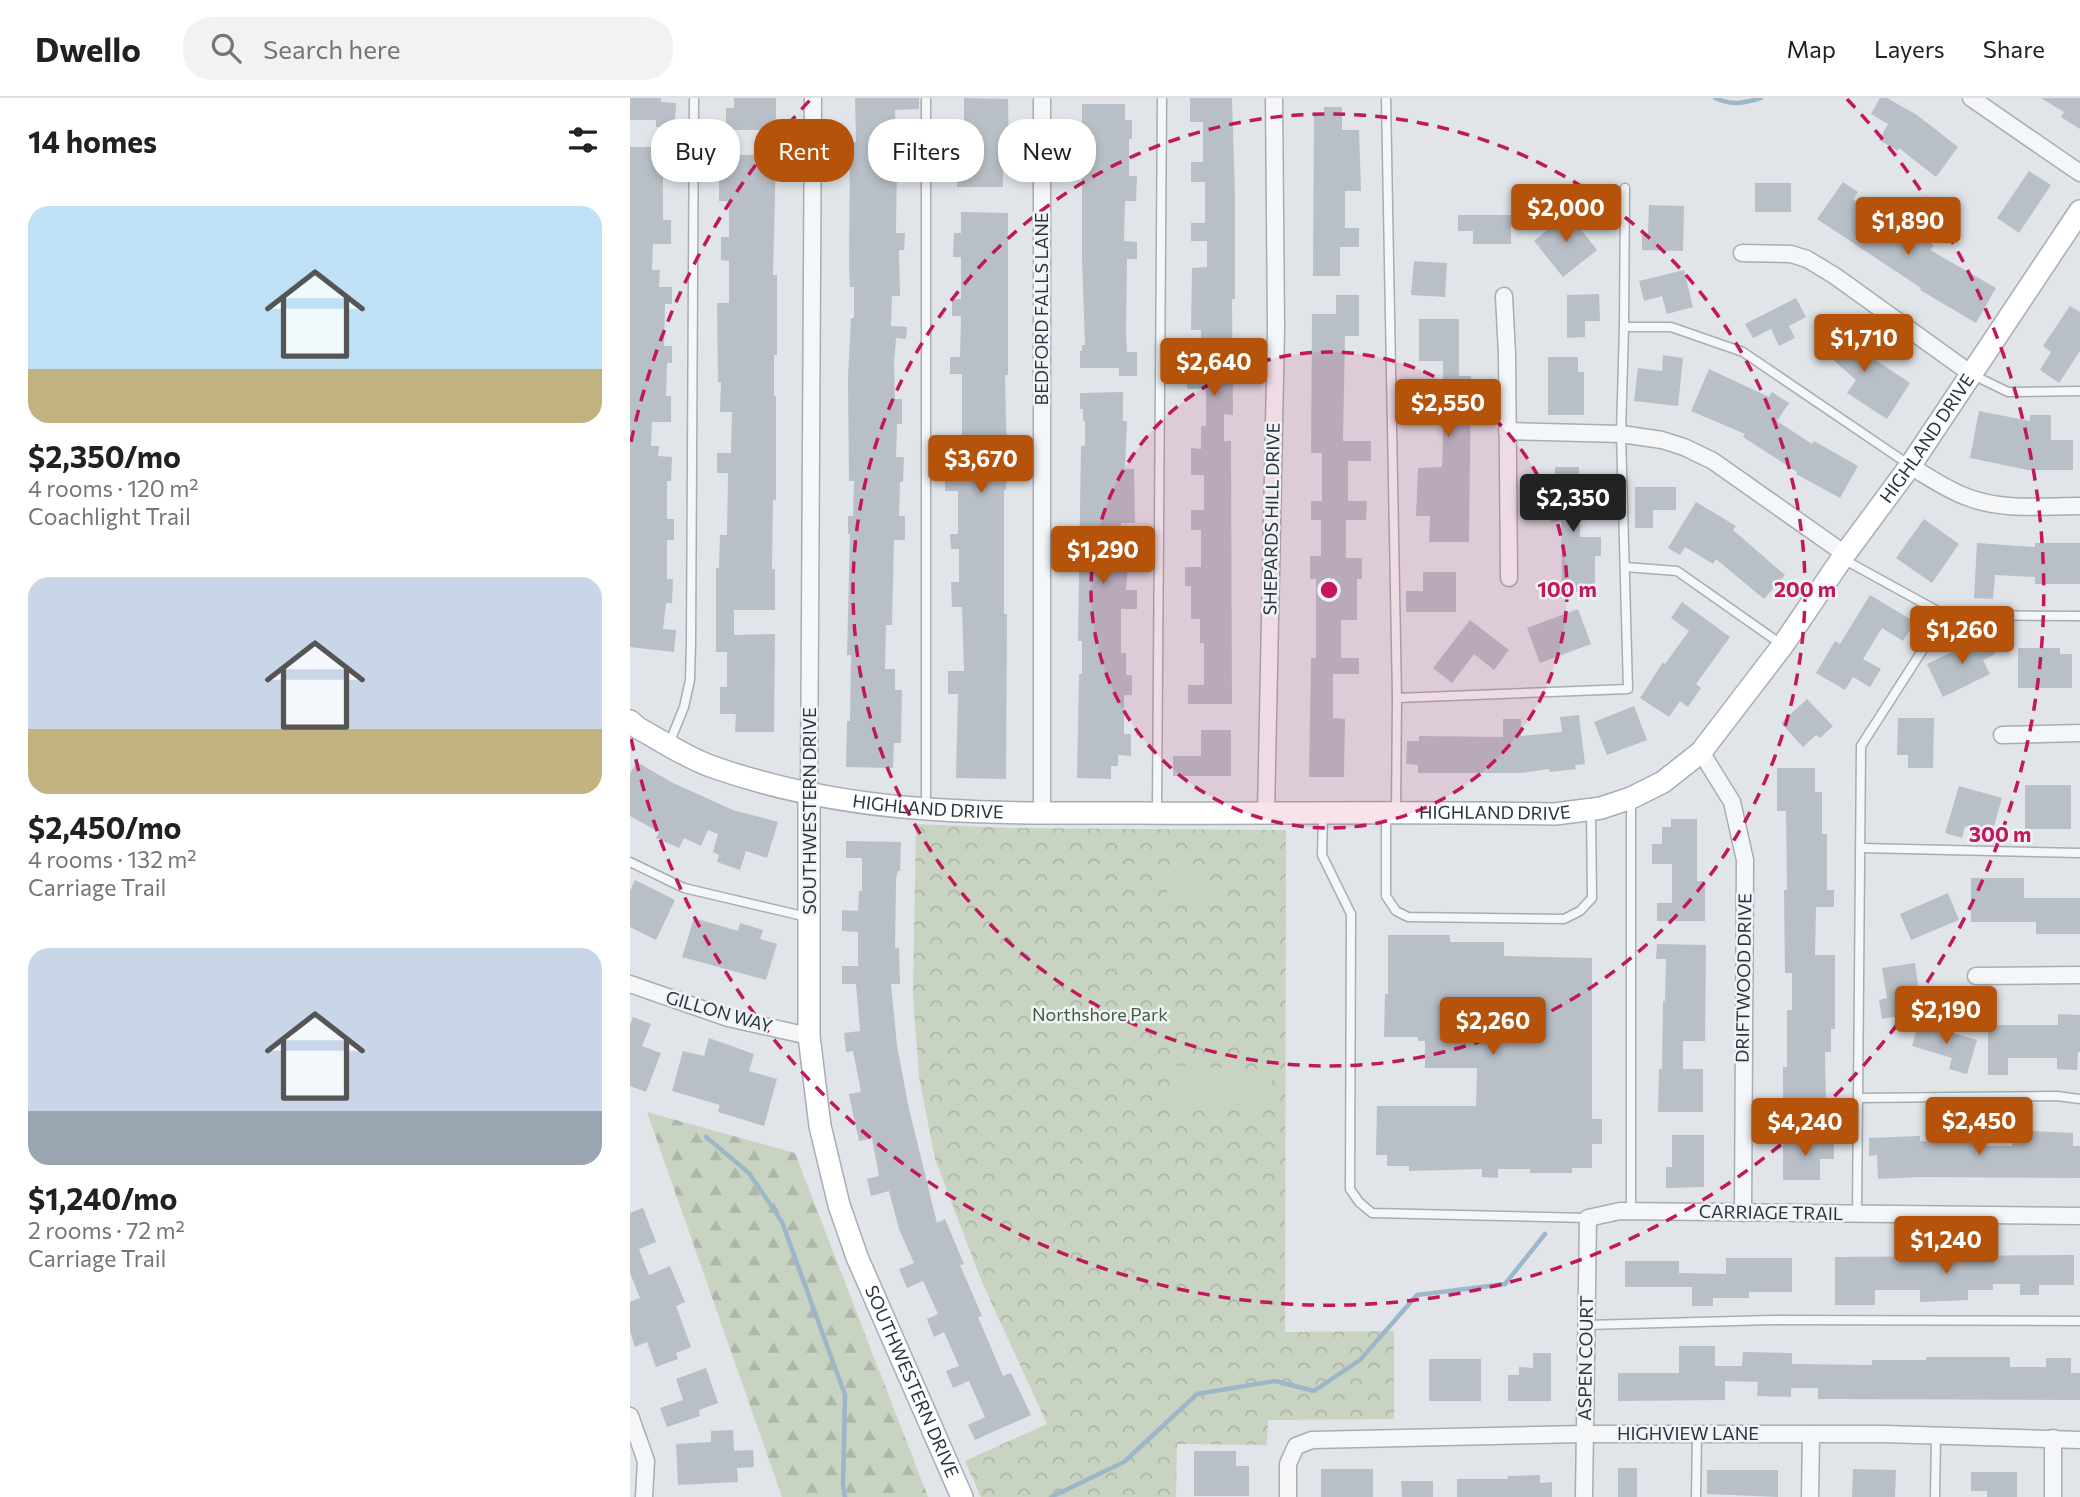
<!DOCTYPE html>
<meta charset="utf-8">
<style>
:root{--surface:#fff;--page:#f2f2f2;--text:#202124;--muted:#757577;--line:#e0e0e0;--accent:#b45309}
body{margin:0;font-family:Commissioner,sans-serif;background:var(--page);color:var(--text);height:100vh;display:flex;flex-direction:column;font-size:26px;white-space:nowrap}
*{box-sizing:border-box;margin:0}
p{font-size:23px;color:var(--muted)}
.icon{flex:none;width:38px;height:38px;fill:none;stroke:currentColor;stroke-width:2;stroke-linecap:round;stroke-linejoin:round}
.map{position:relative;flex:1;overflow:hidden}
.details{display:flex;flex-direction:column;background:var(--surface);width:630px}
.details>*{flex:none}
.hud{position:absolute;left:21px;top:21px;width:665px;height:63px;display:flex;gap:14px}
.price{position:absolute;translate:-50% -60px;padding:0 16px;border-radius:7px;background:var(--accent);color:#fff;font-size:23px;line-height:46px;filter:drop-shadow(0 2px 4px #0008)}
.price::after{content:'';position:absolute;left:50%;top:42px;width:21px;height:16px;margin-left:-10px;background:inherit;clip-path:polygon(0 0,100% 0,50% 100%)}
.price.on{background:#222;color:#fff}
ul{padding:0;list-style:none}
li{display:grid;align-content:center;gap:14px;height:371px;padding:0 28px}
li span{display:grid;place-items:center;height:217px;border-radius:21px;color:#555}
li>.icon{margin-inline-start:auto}
span .icon{width:126px;height:126px;fill:#fffc;stroke-width:1}
li b{font-size:30px}
h2{display:flex;justify-content:space-between;align-items:center;height:84px;padding:0 28px;font-size:30px}
.tag{padding:0 24px;border-radius:28px;background:var(--surface);box-shadow:0 4px 10px #0003;font-size:24px;line-height:63px}
.tag.on{background:var(--accent);color:#fff}
header{display:flex;align-items:center;gap:42px;box-sizing:border-box;height:98px;padding:0 35px;background:var(--surface);border-bottom:2px solid var(--line)}
header strong{font-size:33px}
nav{display:flex;gap:38px;margin-inline-start:auto;font-size:24px}
.search{width:490px;height:63px;background:var(--page);display:flex;align-items:center;gap:18px;box-sizing:border-box;padding:0 24px;border-radius:28px;color:var(--muted);font-size:26px}
main{display:flex;flex:1;min-height:0}
.map>svg:first-child{display:block}
.forest{fill:url(#forest-firs)}
.park{fill:url(#park-crowns)}
.pitch{fill:#c9d3c2}
.lines{fill:none;stroke-linecap:round;stroke-linejoin:round}
.stream{stroke:#9db7c9;stroke-width:4.5}
.building{fill:#b8bfc6}
.lane-casing{stroke:#a6adb4;stroke-width:11}
.street-casing{stroke:#a6adb4;stroke-width:19}
.secondary-casing{stroke:#a6adb4;stroke-width:24}
.lane{stroke:#f4f6f8;stroke-width:8}
.street{stroke:#f4f6f8;stroke-width:16}
.secondary{stroke:#fff;stroke-width:21}
.ring{fill:none;stroke:#c2185b;stroke-width:3.5;stroke-dasharray:12 9}
.labels{text-anchor:middle;stroke-width:5;stroke-linejoin:round;paint-order:stroke}
.street-label{font-size:18px;fill:#2a3541;stroke:#f1f4f7}
.park-label{font-size:18px;fill:#425c37;stroke:#f1f4f7}
.centre{fill:#c2185b;stroke:#f1f4f7;stroke-width:3.5}
.ring-label{font-size:21px;text-anchor:middle;font-weight:bold;fill:#c2185b;stroke:#f1f4f7;stroke-width:5;stroke-linejoin:round;paint-order:stroke}
</style>
<header>
<strong>Dwello</strong>
<div class="search"><svg class="icon" aria-label="search" viewBox="0 0 24 24"><circle cx="10" cy="10" r="6"/><path d="M15 15l6 6"/></svg>Search here</div>
<nav><a>Map</a><a>Layers</a><a>Share</a></nav>
</header>
<main>
<section class="details">
<h2>14 homes<svg class="icon" aria-label="filters" viewBox="0 0 24 24"><path d="M4 7h16M4 17h16"/><circle cx="9" cy="7" r="2"/><circle cx="15" cy="17" r="2"/></svg></h2>
<ul>
<li><span style="background:linear-gradient(#bfe0f5 75%,#c2b280 0)"><svg class="icon" aria-label="home" viewBox="0 0 24 24"><path d="M3 11l9-7 9 7M6 9v11h12V9"/></svg></span><div><b>$2,350/mo</b><p>4 rooms · 120 m²</p><p>Coachlight Trail</p></div></li>
<li><span style="background:linear-gradient(#c9d6e8 70%,#c2b280 0)"><svg class="icon" aria-label="home" viewBox="0 0 24 24"><path d="M3 11l9-7 9 7M6 9v11h12V9"/></svg></span><div><b>$2,450/mo</b><p>4 rooms · 132 m²</p><p>Carriage Trail</p></div></li>
<li><span style="background:linear-gradient(#c9d6e8 75%,#9aa5b1 0)"><svg class="icon" aria-label="home" viewBox="0 0 24 24"><path d="M3 11l9-7 9 7M6 9v11h12V9"/></svg></span><div><b>$1,240/mo</b><p>2 rooms · 72 m²</p><p>Carriage Trail</p></div></li>
</ul>
</section>
<div class="map">
<svg width="1450" height="1399" viewBox="0 0 1450 1399">
<defs>
<pattern id="forest-firs" width="22" height="20" patternUnits="userSpaceOnUse" patternTransform="scale(1.75)"><rect width="22" height="20" fill="#c9d3c2"/><path d="M5 1l3.5 6h-7zM16 11l3.5 6h-7z" fill="#adb6a8"/></pattern>
<pattern id="park-crowns" width="20" height="18" patternUnits="userSpaceOnUse" patternTransform="scale(1.75)"><rect width="20" height="18" fill="#c9d3c2"/><path d="M2 6a3 3 0 1 1 6 0M12 15a3 3 0 1 1 6 0" fill="none" stroke="#adb6a8"/></pattern>
</defs>
<rect width="100%" height="100%" fill="#e1e5ea"/>
<path class="forest" d="M17,1014L165,1055L298,1399H152Z"/>
<path class="park" d="M286,726L385,730L656,732L655,1234L764,1233V1321L638,1322L637,1347L547,1346L546,1399H351L335,1363L417,1326L351,1182L305,1061L289,979L283,897Z"/>
<g class="pitch">
<path d="M537,769H578L577,802H537Z"/>
<path d="M544,968L642,972L641,1007L542,1002Z"/>
</g>
<g class="lines">
<g class="stream">
<path d="M1085,0C1102,8 1114,5 1131,0"/>
<path d="M76,1039L119,1075L152,1124L215,1297L213,1388L215,1399"/>
<path d="M421,1399L494,1364L567,1296L645,1283L684,1293L730,1262L787,1197L875,1186L915,1136"/>
</g>
</g>
<g class="building">
<path d="M0,0H31V4L46,5L45,29H26V22H0Z"/>
<path d="M104,0H146V32H96V10H104Z"/>
<path d="M225,0H289V11L265,12L266,44H278V62H267L266,135H275L274,152H269L270,198H262L261,228L277,229L276,241L266,240L264,266L265,301H272V326H267L266,359H274L273,384H270L269,418H275V442H264L262,527H256L255,571H265V592H272L271,645H264L263,670L216,669L217,623H220L221,557H217L220,436H218V418H223L224,383H219L218,280L221,220H224V189H220L219,171L220,44H226Z"/>
<path d="M334,0L378,1L379,70H373V89H327V70H323V52H334Z"/>
<path d="M560,0H602L605,98V201H602L603,317L594,316V343H601L602,606H558V587H574V545H570V521H561V488H555V469H571V432H561V412H574V377H561V350L571,351V328H576V291H557V271L571,272V232H561L562,170L577,169V143H561V125H575V84H561V64H573V24H560Z"/>
<path d="M1250,0H1257L1287,17L1328,49L1306,79L1269,50L1268,53L1249,42L1258,26L1241,16Z"/>
<path d="M1411,0H1450V31L1431,19L1434,14Z"/>
<path d="M452,6H495V22H502V41H499V78H507L506,103H495L494,143L507,144V161H497L496,234L497,254H507V278H489V270H450V253H452V247H455L452,160Z"/>
<path d="M694,9H712V32H729L731,93H715V130H729V149H710V178H683L684,18H694Z"/>
<path d="M0,49H33V122H41V146H23L22,172H30L29,189H42V206H35L34,248H42V265H37L36,298H41V324H22L21,348H29L28,358L42,359L41,383H37V421H44V442H37V481H43L42,505H36L33,531L46,532L44,554L0,549Z"/>
<path d="M98,57H146L143,177H147V257H144V298H146V402H143L142,471H145V512H104V537L145,536L144,634H105L106,616H90V589H97V554H86V470H89L90,437H97L98,375H87V355H101L102,314H90L91,284H88L87,205H99V163L91,162V139H99V103H89V78H98Z"/>
<path d="M1399,73L1421,87L1389,135L1367,120Z"/>
<path d="M1213,84L1228,94L1223,101L1248,119L1243,126L1281,150L1289,137L1304,147L1300,152L1366,190L1346,225L1290,192L1291,190L1187,121Z"/>
<rect x="1125" y="85" width="36" height="29"/>
<path d="M1019,107L1054,108L1053,153L1012,152V135L1018,136Z"/>
<path d="M940,113L952,127L949,129L967,152L933,179L904,143Z"/>
<path d="M331,114L378,115V277H375L377,366L376,392H374V516H377L376,681L326,680L328,596H318V573H334L332,509H322L321,484H329V451H321L320,436H328V393H315V363H318V344H332V276H320V259H330L331,218H322V201H331V159H323L324,135H331Z"/>
<path d="M828,117H881V146H843V133H828Z"/>
<path d="M784,163L817,165L815,199L781,197Z"/>
<path d="M1054,172L1063,209L1037,216L1032,198L1014,203L1009,183Z"/>
<path d="M969,196L970,223H955V239L937,240V197Z"/>
<path d="M706,197H729V238H715L713,343H741V363H718V403H737L736,422H716V460H732V481H727V522H711V560H729V576H703V620L715,621L714,679H679L681,560H686V481H680V458H691V422H681V403H692V355H681L682,216H706Z"/>
<path d="M1166,200L1176,219L1159,228L1165,240L1149,248L1141,231L1123,240L1115,226Z"/>
<path d="M1440,208L1450,214V253L1429,285L1410,272L1421,254L1413,248Z"/>
<path d="M789,221H829V278H841L839,444H799L800,418H786L788,370L812,369L813,339V263H789Z"/>
<path d="M1200,227L1239,261L1241,259L1280,285L1257,321L1217,295L1226,282L1184,245Z"/>
<path d="M1033,257L1053,260L1048,308L1004,303L1008,270L1032,273Z"/>
<path d="M918,259H948V274H954V317H918Z"/>
<path d="M1079,271L1139,299L1142,294L1159,305L1147,323L1182,346L1184,343L1228,368L1210,400L1166,376L1167,374L1113,339L1115,336L1061,313Z"/>
<path d="M493,294V323H497L495,371H504L505,425H491V459L498,469L496,492H507V511H491V555H496V577H502V597H494V636H501V658L488,657V668H481V681L447,680L449,576H452V543H448L451,348H455V323H453V311H450V295Z"/>
<path d="M1349,313L1400,323V317H1421V342H1443V372H1398L1340,360Z"/>
<path d="M925,369H949L950,439H971V458H965V494H932L931,424H921V387H925Z"/>
<path d="M1005,389H1046V412H1023V430H1005Z"/>
<path d="M1066,404L1106,428L1103,432L1155,477L1134,501L1086,461L1083,466L1055,449L1050,457L1038,450Z"/>
<path d="M1294,421L1329,446L1302,485L1266,460Z"/>
<path d="M1347,445L1405,449V445H1450V486H1405V479L1365,477L1363,501L1344,500Z"/>
<path d="M793,474H826V514H776V493H793Z"/>
<path d="M1240,497L1285,524L1273,543L1252,530L1233,561L1251,571L1240,589L1223,579L1215,592L1186,575L1205,543L1210,546Z"/>
<path d="M1052,504L1100,539L1066,586L1071,590L1058,609L1050,603L1039,619L1010,600L1033,564L1035,566L1059,533L1041,520Z"/>
<path d="M948,511L961,546L910,565L897,530Z"/>
<path d="M840,522L879,552L864,572L844,556L822,585L803,570Z"/>
<path d="M1356,537L1365,556L1353,562L1360,576L1313,599L1297,566Z"/>
<path d="M1388,550H1430V556H1442V590H1388Z"/>
<path d="M1177,601L1203,628L1190,640L1186,637L1173,649L1151,625Z"/>
<path d="M1004,608L1017,642L977,657L964,624Z"/>
<path d="M949,617L955,666L945,667L946,671L920,674L919,671L890,675H788V667L776,666L777,643H789V638L873,639V621H891V638L932,634L930,619Z"/>
<path d="M1268,620H1304L1303,670H1278V657H1267Z"/>
<path d="M571,632H601V678H543V658H571Z"/>
<path d="M7,664L41,684L103,712L148,724L137,760L116,753L110,772L87,764L89,757L83,754L88,736L78,732L71,748L54,740L49,750L26,740L29,734L0,718V675Z"/>
<path d="M1147,670H1185V694H1192V736H1197V792H1204V809H1186L1185,857H1205V931H1201V954H1195L1196,1011H1153V969H1157V912H1162V875H1155L1154,792H1157L1156,713H1147Z"/>
<rect x="1395" y="687" width="46" height="44"/>
<path d="M1329,688L1372,700L1362,735L1335,728L1332,740L1315,735Z"/>
<path d="M1041,721H1067V783H1075V823H1027V805H1042V766H1022V746H1032V729H1041Z"/>
<path d="M216,743L271,744L270,773H268L266,780L265,850H269L270,886H261L267,948L279,1011L307,1125L315,1121L334,1166L330,1167L352,1218L348,1219L373,1278L381,1275L401,1317L345,1342L338,1327L355,1319L339,1283L323,1290L316,1273L329,1268L314,1234L304,1239L297,1221L308,1216L293,1183L277,1190L269,1171L284,1165L269,1131L259,1093L241,1098L237,1081L249,1078L242,1040L229,1043L223,1016L219,996L231,994L223,953L216,954L214,935L230,933L226,886H212V868H228V834L212,833V812L228,813L229,793H232V760H216Z"/>
<path d="M1341,780H1394V800H1450V836H1406V824H1341Z"/>
<path d="M5,782L45,802L26,842L0,829V793Z"/>
<path d="M1318,795L1329,822L1281,842L1270,816Z"/>
<path d="M64,820L108,833L110,825L133,832L130,841L147,846L136,882L52,859Z"/>
<path d="M758,837H820V844H874V858L962,860V1021H972V1046H962V1070H942V1075H900V1071H868V1080L852,1079V1071L779,1073V1068H757V1057H746L747,1008H846L847,970H795V943H788V939H754L755,896H758Z"/>
<path d="M1027,846L1076,847L1075,943H1053V971H1073V1014H1028L1029,971H1032L1033,903H1035L1036,861H1026Z"/>
<path d="M1285,865L1292,914L1252,921L1249,902L1257,900L1252,870Z"/>
<path d="M1428,916L1450,917V954H1448L1447,972L1427,971V960H1378V977H1358V927H1428Z"/>
<path d="M3,919L21,926L12,948L31,955L16,994L0,988V927Z"/>
<path d="M1289,925L1347,942L1337,976L1319,971L1322,960L1282,948Z"/>
<path d="M79,940L124,956L119,973L147,981L134,1028L88,1014L90,1007L42,993L53,953L74,958Z"/>
<path d="M1382,1032L1443,1035V1048H1450V1080L1290,1079L1248,1081L1247,1057L1239,1058V1040L1290,1038V1043L1333,1044L1334,1034H1351L1350,1048H1382Z"/>
<path d="M1042,1037H1074V1089L1036,1090V1069H1042Z"/>
<path d="M1153,1042H1204V1061H1190V1082H1153Z"/>
<path d="M13,1110L26,1144L9,1151L19,1177L40,1168L55,1204L46,1208L61,1249L46,1255L48,1261L26,1269L17,1244L5,1249L0,1233V1204L10,1200L0,1175V1115Z"/>
<path d="M1444,1157V1187H1409V1197H1390V1186H1363V1192H1338V1202L1290,1204V1192H1245V1207H1205V1159Z"/>
<path d="M1096,1160H1162V1194H1119V1200H1083V1208H1062V1189H995V1163H1049V1175L1096,1176Z"/>
<path d="M1049,1248H1085V1268H1112L1113,1254L1162,1255V1266L1242,1267V1262H1296V1259H1380V1269H1416V1260H1441V1275H1450V1302L1188,1301V1290H1161V1299L1127,1298L1128,1284L1095,1283V1302L988,1303V1275H1049Z"/>
<path d="M903,1255H921V1303H878V1277H889V1269L903,1270Z"/>
<rect x="799" y="1261" width="52" height="42"/>
<path d="M76,1270L88,1305L69,1312L70,1318L37,1329L30,1310L53,1302L46,1281Z"/>
<path d="M103,1332L104,1353L123,1352L124,1369L107,1370L108,1384L48,1387L46,1346L81,1344V1333Z"/>
<path d="M564,1353H606V1368H619V1398H564Z"/>
<rect x="988" y="1370" width="19" height="29"/>
<rect x="691" y="1371" width="52" height="28"/>
<path d="M1223,1371L1266,1372L1265,1399H1222Z"/>
<path d="M1077,1372H1148V1399L1077,1396Z"/>
<path d="M1341,1374H1387V1399H1357V1393H1341Z"/>
<path d="M910,1377V1385L922,1384V1399H827V1381H878L877,1378Z"/>
<path d="M771,1383H803V1399H772Z"/>
</g>
<g class="lines">
<g class="lane-casing">
<g id="lane">
<path d="M296,0V710"/>
<path d="M756,0L767,600"/>
<path d="M995,90L994,229H1041L1113,254L1278,366"/>
<path d="M1343,277L1378,294L1450,293"/>
<path d="M1213,461L1315,517L1231,648L1228,1000"/>
<path d="M995,469L1047,473L1151,546"/>
<path d="M1315,517L1450,518"/>
<path d="M39,646L54,609L60,582L61,544L64,0"/>
<path d="M1001,703V1113"/>
<path d="M527,712L532,0"/>
<path d="M766,714L767,600L998,591L991,336L994,229"/>
<path d="M693,716L692,757L721,816L720,1091L729,1104L742,1115L958,1120"/>
<path d="M756,716V798L766,813L778,819L934,821L950,813L962,800L961,712"/>
<path d="M1232,750L1450,755"/>
<path d="M0,764L54,790L177,819"/>
<path d="M1227,1116L1228,1000L1427,998L1450,1001"/>
<path d="M957,1227L1142,1222L1450,1223"/>
<path d="M1066,1399L1067,1336"/>
<path d="M1305,1399L1306,1338"/>
</g>
</g>
<g class="street-casing">
<g id="street">
<path d="M412,0V715"/>
<path d="M1341,0L1450,75"/>
<path d="M1112,155L1161,156L1177,161L1205,178L1340,275"/>
<path d="M874,198L877,256L879,480"/>
<path d="M877,333L991,336L1032,342L1054,349L1083,363L1215,456"/>
<path d="M1280,368C1299,379 1317,392 1337,399C1372,413 1413,408 1450,408"/>
<path d="M1372,637L1450,635"/>
<path d="M1071,654L1102,704L1115,762L1113,1115"/>
<path d="M179,697L183,0"/>
<path d="M636,716L646,230L644,0"/>
<path d="M1346,878L1450,877"/>
<path d="M0,886L98,920L179,938"/>
<path d="M0,1318L16,1363L14,1399"/>
<path d="M1423,1340V1399"/>
<path d="M658,1399V1366L666,1348L682,1342L955,1336H1254L1450,1342"/>
<path d="M954,1399L958,1120L990,1113L1450,1118"/>
<path d="M1180,1399L1181,1336"/>
</g>
</g>
<g class="secondary-casing">
<g id="secondary">
<path id="s1" d="M0,623L8,630C32,643 57,660 83,669C225,719 359,715 507,715C646,716 786,713 925,716L971,710L1001,700L1033,684L1071,654L1153,547L1215,456L1280,368L1450,113"/>
<path id="s2" d="M179,697V938L190,1028L209,1107L227,1159L332,1399"/>
</g>
</g>
<use href="#lane" class="lane"/>
<use href="#street" class="street"/>
<use href="#secondary" class="secondary"/>
</g>
<circle cx="699" cy="492" r="238" fill="#c2185b" fill-opacity=".12"/>
<g class="ring">
<circle cx="699" cy="492" r="238"/>
<circle cx="699" cy="492" r="476"/>
<path d="M1 344A714 714 0 0 1 181 1M1217 1A714 714 0 1 1 1 640"/>
</g>
<g class="labels">
<g class="street-label">
<text transform="translate(412 211) rotate(-90)" y="6">BEDFORD FALLS LANE</text>
<text dy="6" stroke="none"><textPath href="#s1" startOffset="1491">HIGHLAND DRIVE</textPath></text>
<text transform="translate(642 421) rotate(-89)" y="6">SHEPARDS HILL DRIVE</text>
<text dy="6" stroke="none"><textPath href="#s1" startOffset="315">HIGHLAND DRIVE</textPath></text>
<text transform="translate(180 713) rotate(-90)" y="6">SOUTHWESTERN DRIVE</text>
<text dy="6" stroke="none"><textPath href="#s1" startOffset="882">HIGHLAND DRIVE</textPath></text>
<text transform="translate(1114 880) rotate(-89)" y="6">DRIFTWOOD DRIVE</text>
<text transform="translate(89 914) rotate(16)" y="6">GILLON WAY</text>
<text transform="translate(1141 1115) rotate(1)" y="6">CARRIAGE TRAIL</text>
<text transform="translate(956 1260) rotate(-89)" y="6">ASPEN COURT</text>
<text dy="6" stroke="none"><textPath href="#s2" startOffset="604">SOUTHWESTERN DRIVE</textPath></text>
<text x="1058" y="1342">HIGHVIEW LANE</text>
</g>
<g class="park-label">
<text x="470" y="923">Northshore Park</text>
</g>
</g>
<circle cx="699" cy="492" r="10" class="centre"/>
<g class="ring-label">
<text x="937" y="499">100 m</text>
<text x="1175" y="499">200 m</text>
<text x="1370" y="744">300 m</text>
</g>
</svg>
<b class="price" style="left:936px;top:146px">$2,000</b>
<b class="price" style="left:1278px;top:159px">$1,890</b>
<b class="price" style="left:1234px;top:276px">$1,710</b>
<b class="price" style="left:584px;top:300px">$2,640</b>
<b class="price" style="left:818px;top:341px">$2,550</b>
<b class="price" style="left:351px;top:397px">$3,670</b>
<b class="price on" style="left:943px;top:436px">$2,350</b>
<b class="price" style="left:473px;top:488px">$1,290</b>
<b class="price" style="left:1332px;top:568px">$1,260</b>
<b class="price" style="left:1316px;top:948px">$2,190</b>
<b class="price" style="left:863px;top:959px">$2,260</b>
<b class="price" style="left:1349px;top:1059px">$2,450</b>
<b class="price" style="left:1175px;top:1060px">$4,240</b>
<b class="price" style="left:1316px;top:1178px">$1,240</b>
<div class="hud">
<a class="tag">Buy</a>
<a class="tag on">Rent</a>
<a class="tag">Filters</a>
<a class="tag">New</a>
</div>
</div>
</main>
